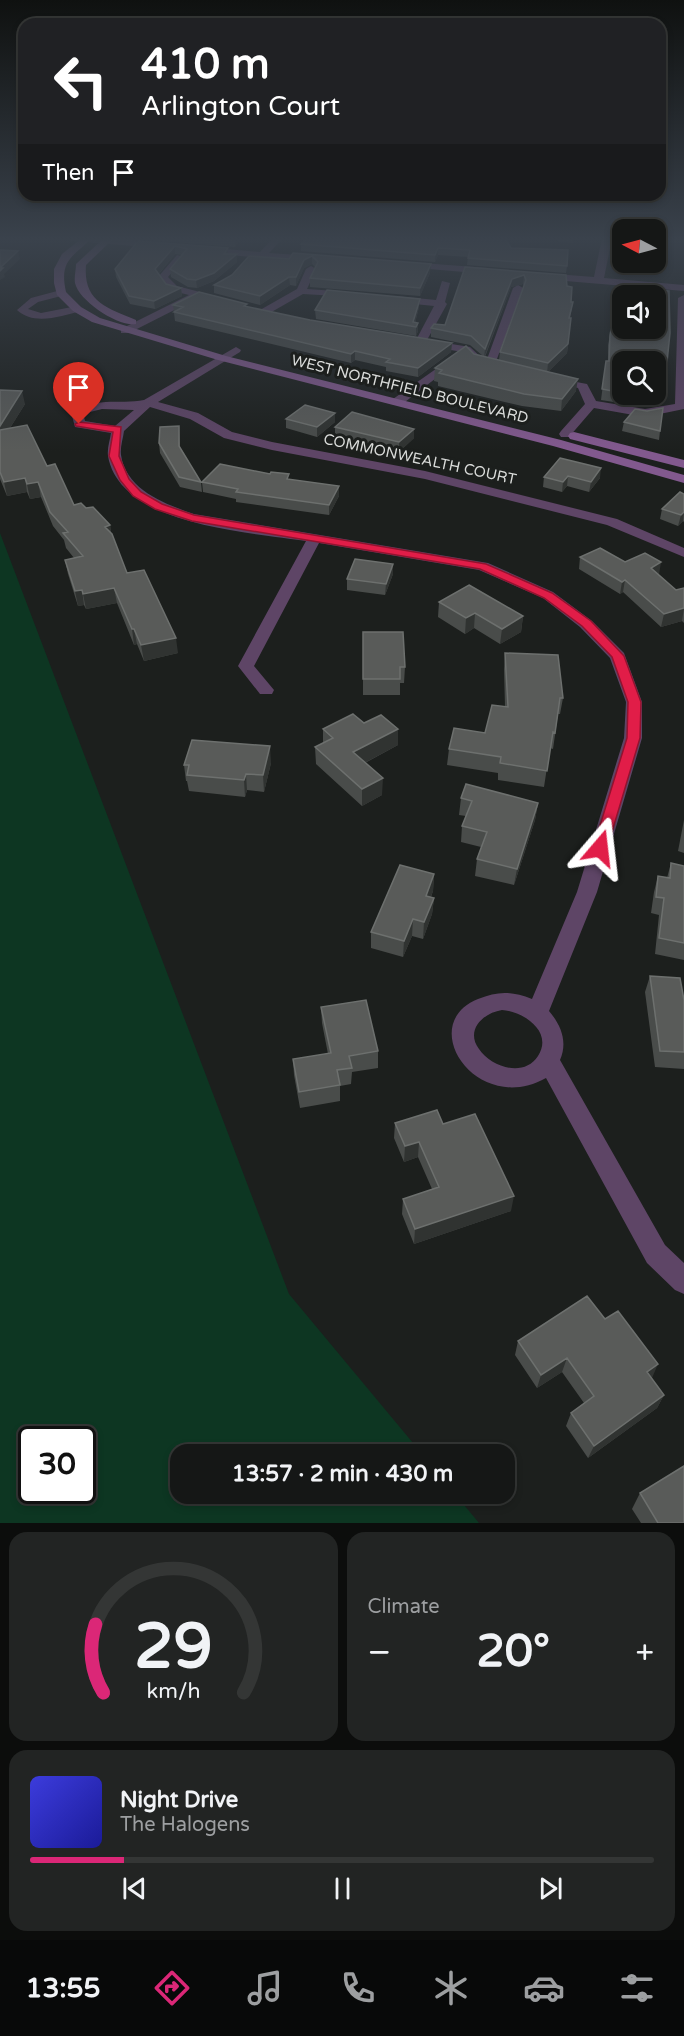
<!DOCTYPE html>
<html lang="en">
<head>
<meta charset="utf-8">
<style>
	body { margin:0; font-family:"Varela Round",sans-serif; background:#222423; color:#f1f3f6; height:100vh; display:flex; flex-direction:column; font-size:22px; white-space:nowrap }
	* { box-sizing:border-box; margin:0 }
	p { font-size:20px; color:#9d9fa1 }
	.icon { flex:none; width:33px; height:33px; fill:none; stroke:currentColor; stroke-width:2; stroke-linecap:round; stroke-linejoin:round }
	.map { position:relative; height:1523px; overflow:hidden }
	.details { display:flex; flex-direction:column; gap:9px; padding:9px; background:#0c0d0c; flex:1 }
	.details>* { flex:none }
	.guide { position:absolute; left:18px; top:18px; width:648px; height:183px; border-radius:18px; box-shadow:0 3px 9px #0003,0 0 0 2px #343635; background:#202124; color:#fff; overflow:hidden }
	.needle { width:39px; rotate:276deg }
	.tools { position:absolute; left:612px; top:219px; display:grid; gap:12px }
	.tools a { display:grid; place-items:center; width:54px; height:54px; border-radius:12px; background:#151716; box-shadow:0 3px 9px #0003,0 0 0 2px #343635; font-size:30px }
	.speed { position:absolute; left:18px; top:1426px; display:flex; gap:12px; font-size:30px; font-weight:700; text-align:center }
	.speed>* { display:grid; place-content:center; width:78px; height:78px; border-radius:50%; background:#151716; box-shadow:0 3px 9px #0003,0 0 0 2px #343635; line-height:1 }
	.speed .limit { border:3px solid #111; border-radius:9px; background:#fff; color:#111 }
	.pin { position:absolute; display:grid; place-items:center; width:51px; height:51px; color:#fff; margin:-62px -26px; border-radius:50% 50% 50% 0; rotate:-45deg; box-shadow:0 0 6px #0007 }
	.pin .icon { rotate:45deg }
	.me { position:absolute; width:66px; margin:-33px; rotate:17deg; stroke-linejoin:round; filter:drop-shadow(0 0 4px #0008) }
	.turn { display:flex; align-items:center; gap:21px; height:126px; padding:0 24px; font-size:27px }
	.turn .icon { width:78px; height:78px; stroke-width:2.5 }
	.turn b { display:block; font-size:42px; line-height:51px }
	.then { display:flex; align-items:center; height:57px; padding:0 24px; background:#0003; gap:12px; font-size:22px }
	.big { font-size:45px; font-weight:700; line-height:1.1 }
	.details .card { flex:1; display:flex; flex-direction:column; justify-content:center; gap:9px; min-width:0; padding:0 21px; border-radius:18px; background:#222423 }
	.details .dial { align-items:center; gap:0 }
	.dial svg { height:156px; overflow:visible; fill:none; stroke:#343635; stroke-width:7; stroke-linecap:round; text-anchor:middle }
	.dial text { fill:#f1f3f6; stroke:none }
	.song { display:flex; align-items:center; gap:18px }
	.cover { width:72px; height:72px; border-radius:9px; background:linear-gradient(135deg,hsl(240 70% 55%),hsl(240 70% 35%)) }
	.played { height:6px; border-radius:3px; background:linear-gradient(90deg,#db2777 15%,#343635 15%) }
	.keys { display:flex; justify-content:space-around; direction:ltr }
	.heat { display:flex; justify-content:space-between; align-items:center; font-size:33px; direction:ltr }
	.details .tiles { flex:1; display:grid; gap:9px; grid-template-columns:1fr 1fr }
	.card:last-child { grid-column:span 2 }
	.trip { position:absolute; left:170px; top:1444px; width:345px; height:60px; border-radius:18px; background:#151716; box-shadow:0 3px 9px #0003,0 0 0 2px #343635; font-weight:700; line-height:60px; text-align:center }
	.dock { display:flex; height:96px; justify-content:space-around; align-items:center; background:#080909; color:#9d9fa1 }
	.dock .icon { width:42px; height:42px }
	.dock .current { color:#db2777 }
	.dock b { font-size:27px; color:#f1f3f6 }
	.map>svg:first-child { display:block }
</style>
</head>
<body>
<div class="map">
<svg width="684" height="1523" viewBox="0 0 684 1523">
	<rect width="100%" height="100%" fill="#1c1f1d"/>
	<path fill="#0d3622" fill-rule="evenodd" d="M0,533L289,1294L423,1455H180V1494H455L479,1523H0ZM32,1440H82V1491H32Z"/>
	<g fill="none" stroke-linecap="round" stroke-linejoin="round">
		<path fill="#5e4566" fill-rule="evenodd" d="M67,238H101L159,242L164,245L159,248L72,241Z
			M273,238H283L269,253L314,256L319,259L314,262L204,253L199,250L204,247L260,252Z
			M602,238H612L604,278L684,285V291L542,279L537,276L542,273L594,277Z
			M177,255L185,257L168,277L177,286L223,298V302L198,298L129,333H121V329L189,295L169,290L158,277Z
			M408,262L488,268L493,271L488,274L405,267V263Z
			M311,266L316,269L307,289L350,292L355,295L354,297L303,294L268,314H260V310L297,289L306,269Z
			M442,281L450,283L445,302L447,304L427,340L470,347L486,362L513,288L518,285L523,288L494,367L477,365L463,352L420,345L415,342L434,306L395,302L390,299L395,296L436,300Z
			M61,290L66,293L65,295L38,302L28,309L41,313L77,306L81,307V311C61,316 34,326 17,310L31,298Z
			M684,295V409L645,417L594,408L569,437H561L559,434L561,431L585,404L578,388L550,381V377L587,384L596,401L645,409L675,404L678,298Z
			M236,347L241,350L240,352L158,402L198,413L232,432L272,442L425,471L617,519L684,548V557L607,525L425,479L272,450L224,438L190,419L150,407L124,431C123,439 120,447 121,455C126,490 165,504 194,514L488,563L553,592L592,621L624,653L642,702V738L597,892L549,1011C561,1025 568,1042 560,1060L665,1245L684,1263V1294L675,1290L647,1263L546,1078C476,1117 415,1024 478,999C498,991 511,991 532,999L577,892L624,738L626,702L610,658L580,627L543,598L479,570L319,543L254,666L274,690L272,694H260L238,666L306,541C250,532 120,526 108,456C107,448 110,440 111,433L75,427L72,416C90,395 120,405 144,400ZM102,409L134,410L115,426L85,421L84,417L90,412ZM502,1010C522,1011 554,1031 538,1056C524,1078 491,1067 479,1049C465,1030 483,1013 502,1010Z
			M453,357L459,360L457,362L401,405H393V399Z"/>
		<path fill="#82598e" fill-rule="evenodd" d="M82,238H92C72,258 59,260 66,292L81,307L100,318L226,356L561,440L684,475V483L553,446L218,360L92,322L73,311L57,295L54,283V269L62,254Z
			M104,238H114L86,265C83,301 106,308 136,320V324C118,327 79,301 75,283C74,277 76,270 76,264Z
			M574,432L684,460V468L570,439L568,436L570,433Z"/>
	</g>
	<path fill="#494c4a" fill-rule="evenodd" d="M147,238H242L235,247L147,240Z
		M558,238H574L573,243L558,242Z
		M656,238L660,262L658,270L639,269L640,262H656Z
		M138,241L228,248V254L237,262L214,281L197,288L188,287L171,277L170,269L182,255L175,254L159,274L166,284L181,288L182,296L155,309L130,304L116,277L115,269Z
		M301,244L511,248L567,266L566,273L467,265L468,257L438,255L435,262L301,251Z
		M293,253L430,273L420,296L310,287V278L315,267L312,264L304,268L296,286L290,285L260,305L214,293V285L289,259Z
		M465,267L566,275L567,286L571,302H573L570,318H571L567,353L548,372L576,391L561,411L522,406L438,386V382L434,381L435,368L474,354L483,356L470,345L431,337V328L445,325ZM523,284L524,286L500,352L499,360L485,357L511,287Z
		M619,288L666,372L664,382H661L663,394L661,404L645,407L601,400L606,361H608V345ZM622,362L656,394H622Z
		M173,305L248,307L310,320L452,343L451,352L418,377L386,371V367L355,360L351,363L175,321Z
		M419,307L415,323L418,331L416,336L316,319L315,310Z
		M0,390L25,404L10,428L47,466L74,505L86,508L110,525L111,533L127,573L178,653L144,661L137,644L134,645L117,603L86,609L84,605L78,606L68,574L65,560L74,558L66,548L64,540L53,526L41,497L30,499L27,492L7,496L0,479Z
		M286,419L335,422L317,437L286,428Z
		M624,422L660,431L659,440L622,431Z
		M179,426L180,447L201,482L202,492L180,487L160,453L159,443Z
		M335,427L414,429V438L399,452L335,437Z
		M560,458L600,478L589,492L567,486L562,492L543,487L544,477Z
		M290,479L339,496L329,515L236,502V499L203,492L202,482Z
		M684,494V522L683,521L678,526L660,519L662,509Z
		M580,557L625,562L659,575L676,590L684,588V623L682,621L661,627L623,592L620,594L579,569Z
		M393,574L385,595L347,590V579Z
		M439,602L523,616L521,632L500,644L474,628L465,634L438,617Z
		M363,632L405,667L404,683H400V695H363Z
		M505,653L563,698L560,714H558L553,749L550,748L544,787L498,780V773L447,765L449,749L485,733L505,707L504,669Z
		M364,723L398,745L365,763L382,795L362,806L316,764L315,747L323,743V729Z
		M271,763L264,792L247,790L245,797L189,791L187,781H186L184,765Z
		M461,798L538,803L535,820L514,885L475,876L477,859L481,847L461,842L462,826L466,816L459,815Z
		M684,820V853L678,851Z
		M671,863L684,866V960L655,954L659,915L651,913L654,892L658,876L667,878Z
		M434,874L433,891L431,897L434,898L432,914L423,939L412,936L403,957L371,948V932Z
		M650,976L684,1000V1069L655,1067L645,992Z
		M321,1007L378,1051V1068L352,1072L351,1084L340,1086V1101L300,1108L294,1075L293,1059L328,1054L322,1023Z
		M395,1123L443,1124L511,1211L414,1244L402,1214L403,1199L432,1189L418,1157L404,1162L394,1138Z
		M605,1319L664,1395L657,1408L588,1458L566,1426L571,1413L584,1403L562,1372L537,1388L515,1355L518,1341Z
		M640,1493L684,1523H641L632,1509Z"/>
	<path fill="#303331" d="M236,238H242L235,247V239Z
		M175,246V254L156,277L155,269Z
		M438,248V255L435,262V255Z
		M18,251L20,259L4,274L5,277L0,280V268Z
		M237,254V262L214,281L197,288L196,280Z
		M312,256V264L304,268L296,286V277L304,260Z
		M431,264L430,273L420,296V288Z
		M524,275L523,284L511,287L484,358L485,349L512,279Z
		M289,277L290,285L260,305V296Z
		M181,288L182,296L155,309L154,301Z
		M420,299L419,307L414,327L413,322Z
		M418,323V331L416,336V327Z
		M452,343L451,352L418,377V368Z
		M568,344L567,353L547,373L548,363Z
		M355,351V360L351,363V354Z
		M578,379L576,391L561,411L562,399Z
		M22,391L25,404L0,444V426Z
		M663,394L661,404L645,407L647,396Z
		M335,413V422L317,437V427Z
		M414,429V438L399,452V442Z
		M601,468L600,478L589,492L591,482Z
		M568,476L567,486L562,492L563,482Z
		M25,478L27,492L7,496L4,482Z
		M38,482L41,497L30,499L27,484Z
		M339,486V496L329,515V505Z
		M684,512L683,521L678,526L681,515Z
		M110,525L112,540L105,527Z
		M661,562L659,575L651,568Z
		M393,564V574L385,595L386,584Z
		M625,580L623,592L620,594L622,582Z
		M114,588L117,603L86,609L83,594Z
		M82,590L84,605L78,606L75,591Z
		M684,608L682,621L661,627L664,614Z
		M475,613L474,628L465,634L466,618Z
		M523,616L521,632L500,644L502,629Z
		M132,629H134L137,644L134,645Z
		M176,638L178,653L144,661L141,645Z
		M398,729V745L353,769V752Z
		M270,746L271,763L264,792L263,775Z
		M246,774L247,790L245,797L244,780Z
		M383,778L382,795L362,806V789Z
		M538,803L535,820L514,885L517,869Z
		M434,874L433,891L425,912L426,896Z
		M434,898L432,914L423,939L424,922Z
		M413,919L412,936L403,957L404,941Z
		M419,1142L418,1157L404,1162L405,1146Z
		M514,1196L511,1211L414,1244L415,1229Z
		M567,1358L562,1372L537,1388L541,1375Z
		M658,1364L652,1378L647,1372Z
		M664,1395L657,1408L588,1458L594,1446Z"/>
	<path fill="#595b59" stroke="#6d706e" stroke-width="1.5" fill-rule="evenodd" d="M306,238H505L511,248L568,250L567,266L468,258L470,250L438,248L435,255L301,244Z
		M656,238H661L660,262H656Z
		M138,241L228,248L224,254H237L214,273L196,280L187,279L170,269L187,249L175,246L155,269L166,284L181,288L154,301L129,296L115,269Z
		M0,250L18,251L0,268H3L0,271Z
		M293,253L431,264L420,288L310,278L318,262L312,256L304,260L296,277H289L260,296L214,285L232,275L249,256L289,259Z
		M465,267L566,275L567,286L572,287L571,302H573L569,318H571L568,344L548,363L500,352L526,280L524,275L512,279L485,349L471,336L431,328L434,324L445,325Z
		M619,288L669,291L670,333L666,372L660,371L663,394L647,396L635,394H656V362H622V393L602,389L606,361H609L610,335ZM622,296H656V328H622Z
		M327,290L420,299L413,322L418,323L416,327L315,310Z
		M199,292L247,304L244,306L310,320L452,343L418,368L386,362L390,359L355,351L351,354L174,312L183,307L173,305Z
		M466,346L474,354L578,379L562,399L524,394L439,373L442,370L435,368Z
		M0,390L22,391L0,426Z
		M305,405L335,413L317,427L286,419Z
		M663,408L660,431L624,422L635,409L647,411Z
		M352,412L414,429L399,442L335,427Z
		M27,425L47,466L55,464L74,505L81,503L86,508L93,507L110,525L105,527L112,534L127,573L144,570L176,638L141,645L134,629H132L114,588L83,594L82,590L75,591L65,560L83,556L63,533L68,532L50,512L38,482L27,484L25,478L4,482L0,472V430Z
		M179,426V446L201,482L179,477L159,443L160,427Z
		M560,458L601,468L591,482L568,476L563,482L544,477Z
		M220,464L270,474L271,472L289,474L287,479L339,486L329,505L236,492L238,489L202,482Z
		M680,492L684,494V512L681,515L662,509Z
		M600,548L625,562L645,553L661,562L651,568L676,590L684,588V608L664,614L625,580L622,582L580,557Z
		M355,559L393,564L386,584L347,579Z
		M469,585L523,616L502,629L475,613L466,618L439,602Z
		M363,632H403L405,667H400V679H363Z
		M505,653L558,655L563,698H560L555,733L553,732L547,771L500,763L501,757L449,749L454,728L485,733L492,705L508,707Z
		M353,714L364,723L381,715L398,729L353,752L383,778L362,789L315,747L333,738L323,729Z
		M192,740L270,746L263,775L246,774L244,780L187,775L189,765H184Z
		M466,784L538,803L517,869L477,859L487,832L462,826L472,801L461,798Z
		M671,863L684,866V943L659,938L664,898L656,897L658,876L670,878Z
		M400,865L434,874L426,896L434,898L424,922L413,919L404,941L371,932Z
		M650,976L680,978L684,1000V1052L660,1051Z
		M366,1000L378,1051L349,1056L352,1068L337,1070L340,1085L299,1092L293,1059L331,1053L321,1007Z
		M437,1110L443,1124L475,1114L514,1196L415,1229L403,1199L439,1187L419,1142L405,1146L395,1123Z
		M587,1296L605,1319L618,1311L658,1364L647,1372L664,1395L594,1446L571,1413L594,1396L567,1358L541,1375L518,1341Z
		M684,1466V1523H658L640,1493Z"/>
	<linearGradient id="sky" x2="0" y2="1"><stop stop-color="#0f1110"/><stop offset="0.53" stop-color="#3a424c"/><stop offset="1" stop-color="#3a424c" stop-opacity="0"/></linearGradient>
	<rect width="684" height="451" fill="url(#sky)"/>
	<path fill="#e11d48" stroke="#92132f" stroke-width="1.5" d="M79,422L121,427L119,456L129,479L141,492L162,504L194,515L486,564L552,593L591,621L624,656L641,702L640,738L606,852H595L593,848L627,738L628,702L612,657L582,626L544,598L480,569L192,521L155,509L133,496L120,480L109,456L113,432L76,426L75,424Z"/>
	<g text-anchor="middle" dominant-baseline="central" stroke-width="6" stroke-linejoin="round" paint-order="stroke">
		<g font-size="15" fill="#dadcda" stroke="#1c1f1d">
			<text transform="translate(410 389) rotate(14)">WEST NORTHFIELD BOULEVARD</text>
			<text transform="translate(420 459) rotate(12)">COMMONWEALTH COURT</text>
		</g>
	</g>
</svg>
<div class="tools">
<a><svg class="needle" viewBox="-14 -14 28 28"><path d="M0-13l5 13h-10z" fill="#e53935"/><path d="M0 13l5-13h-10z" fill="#9d9fa1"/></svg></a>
<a><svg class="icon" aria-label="sound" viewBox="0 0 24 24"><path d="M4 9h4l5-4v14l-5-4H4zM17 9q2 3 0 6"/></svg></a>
<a><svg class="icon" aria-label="search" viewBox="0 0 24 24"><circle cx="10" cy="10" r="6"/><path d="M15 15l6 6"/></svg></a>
</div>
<div class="speed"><div class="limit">30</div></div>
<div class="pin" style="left:79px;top:424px;background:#d93025"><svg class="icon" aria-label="arrive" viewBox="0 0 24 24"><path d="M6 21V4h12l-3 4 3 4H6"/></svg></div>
<svg class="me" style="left:600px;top:848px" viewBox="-20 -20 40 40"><path d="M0-17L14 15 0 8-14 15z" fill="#e11d48" stroke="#fff" stroke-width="4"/></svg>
<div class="trip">13:57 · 2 min · 430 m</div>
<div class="guide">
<div class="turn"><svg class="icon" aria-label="left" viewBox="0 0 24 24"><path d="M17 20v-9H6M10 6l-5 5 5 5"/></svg><div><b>410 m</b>Arlington Court</div></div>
<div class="then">Then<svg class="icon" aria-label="arrive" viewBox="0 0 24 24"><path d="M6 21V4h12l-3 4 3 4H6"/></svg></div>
</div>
</div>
<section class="details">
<div class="tiles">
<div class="card dial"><svg viewBox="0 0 100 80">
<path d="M14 69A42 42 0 1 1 86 69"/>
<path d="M14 69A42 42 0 0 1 10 34" stroke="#db2777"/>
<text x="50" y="56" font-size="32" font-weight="700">29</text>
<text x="50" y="72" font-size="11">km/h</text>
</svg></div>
<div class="card"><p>Climate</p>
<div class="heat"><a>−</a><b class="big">20°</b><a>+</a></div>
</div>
<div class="card">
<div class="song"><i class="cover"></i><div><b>Night Drive</b><p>The Halogens</p></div></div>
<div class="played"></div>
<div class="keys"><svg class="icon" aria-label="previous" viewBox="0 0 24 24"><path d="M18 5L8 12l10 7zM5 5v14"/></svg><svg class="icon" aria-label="pause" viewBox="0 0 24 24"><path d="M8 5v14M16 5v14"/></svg><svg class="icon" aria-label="next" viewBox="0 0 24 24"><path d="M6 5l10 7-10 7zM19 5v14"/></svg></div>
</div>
</div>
</section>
<nav class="dock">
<b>13:55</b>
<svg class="icon current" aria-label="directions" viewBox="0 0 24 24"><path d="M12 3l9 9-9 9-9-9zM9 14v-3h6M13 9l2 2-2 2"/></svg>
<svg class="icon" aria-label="music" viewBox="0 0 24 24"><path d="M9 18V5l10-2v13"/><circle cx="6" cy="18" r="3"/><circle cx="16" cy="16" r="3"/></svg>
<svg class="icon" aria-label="phone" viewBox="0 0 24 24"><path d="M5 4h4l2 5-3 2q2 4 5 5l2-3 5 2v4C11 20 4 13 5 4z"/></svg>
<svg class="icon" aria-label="climate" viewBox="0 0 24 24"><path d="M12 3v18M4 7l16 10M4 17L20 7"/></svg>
<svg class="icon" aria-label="car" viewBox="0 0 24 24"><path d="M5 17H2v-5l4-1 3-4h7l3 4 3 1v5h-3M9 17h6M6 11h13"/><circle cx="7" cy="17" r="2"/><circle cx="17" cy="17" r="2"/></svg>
<svg class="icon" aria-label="filters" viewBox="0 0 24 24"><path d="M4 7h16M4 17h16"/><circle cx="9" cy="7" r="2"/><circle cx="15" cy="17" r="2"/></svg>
</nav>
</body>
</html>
